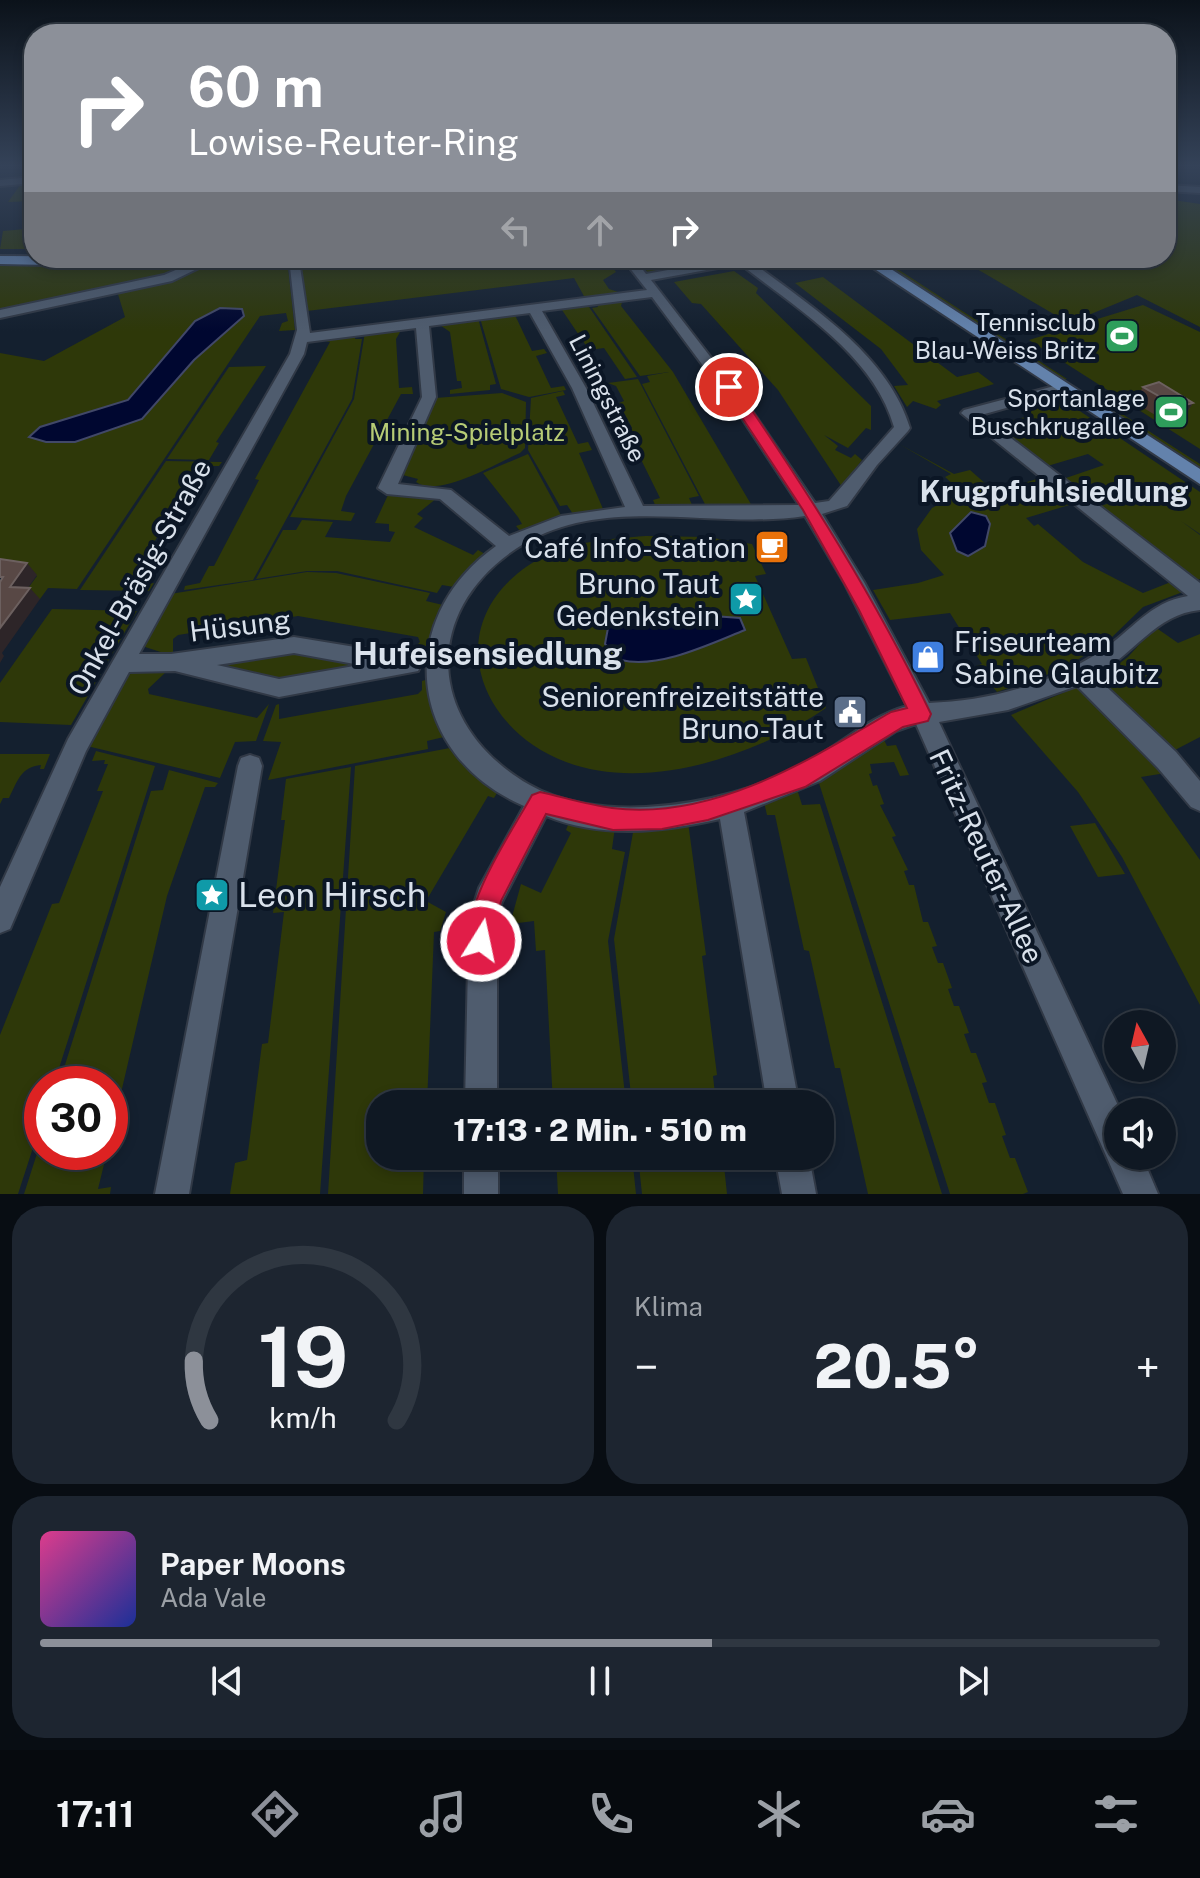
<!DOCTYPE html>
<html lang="de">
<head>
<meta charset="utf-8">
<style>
	body { margin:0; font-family:"Public Sans",sans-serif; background:#1d2530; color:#f1f3f6; height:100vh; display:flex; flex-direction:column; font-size:30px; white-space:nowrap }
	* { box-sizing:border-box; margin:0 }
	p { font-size:26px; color:#9ba0a6 }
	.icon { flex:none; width:44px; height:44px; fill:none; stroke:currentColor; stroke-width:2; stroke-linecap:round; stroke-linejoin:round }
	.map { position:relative; height:1194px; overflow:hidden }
	.drawer { display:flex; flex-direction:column; gap:12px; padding:12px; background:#080d13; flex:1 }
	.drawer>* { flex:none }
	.guide { position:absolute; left:24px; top:24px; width:1152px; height:244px; border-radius:32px; box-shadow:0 4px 12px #0003,0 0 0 2px #2f3741; background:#8c9099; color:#fff; overflow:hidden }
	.needle { width:52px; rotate:352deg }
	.tools { position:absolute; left:1104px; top:1010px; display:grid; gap:16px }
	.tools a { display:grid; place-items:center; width:72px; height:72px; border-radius:50%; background:#0f1823; box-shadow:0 4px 12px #0003,0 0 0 2px #2f3741; font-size:40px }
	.speed { position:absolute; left:24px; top:1066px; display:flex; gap:16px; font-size:40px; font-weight:700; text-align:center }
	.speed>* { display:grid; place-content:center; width:104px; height:104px; border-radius:50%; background:#0f1823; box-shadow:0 4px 12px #0003,0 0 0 2px #2f3741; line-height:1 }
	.speed .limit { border:12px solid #d22; background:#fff; color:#111 }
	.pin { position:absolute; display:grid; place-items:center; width:68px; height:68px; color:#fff; margin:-34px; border:4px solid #fff; border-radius:50%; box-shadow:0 2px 8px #0007 }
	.me { position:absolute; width:88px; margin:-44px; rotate:10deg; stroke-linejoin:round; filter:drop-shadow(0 0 6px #0008) }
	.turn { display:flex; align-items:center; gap:28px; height:168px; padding:0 32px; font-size:36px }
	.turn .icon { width:104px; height:104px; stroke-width:2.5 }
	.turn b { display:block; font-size:56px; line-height:68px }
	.lanes { display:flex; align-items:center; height:76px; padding:0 32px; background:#0003; justify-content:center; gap:40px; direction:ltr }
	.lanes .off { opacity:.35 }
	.big { font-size:60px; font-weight:800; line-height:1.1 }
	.drawer .card { flex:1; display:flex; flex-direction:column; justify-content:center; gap:12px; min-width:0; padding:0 28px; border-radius:32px; background:#1d2530 }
	.drawer .dial { align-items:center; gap:0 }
	.dial svg { height:208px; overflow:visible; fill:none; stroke:#2f3741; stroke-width:7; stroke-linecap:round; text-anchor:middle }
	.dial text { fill:#f1f3f6; stroke:none }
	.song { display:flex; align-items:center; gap:24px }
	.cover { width:96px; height:96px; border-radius:12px; background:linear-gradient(135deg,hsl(330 70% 55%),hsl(230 70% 35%)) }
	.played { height:8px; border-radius:4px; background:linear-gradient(90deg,#8c9099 60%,#2f3741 60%) }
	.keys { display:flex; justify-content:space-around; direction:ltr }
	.heat { display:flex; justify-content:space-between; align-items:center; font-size:44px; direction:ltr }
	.drawer .tiles { flex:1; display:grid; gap:12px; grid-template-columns:1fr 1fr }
	.card:last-child { grid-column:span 2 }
	.trip { position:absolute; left:366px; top:1090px; width:468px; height:80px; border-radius:32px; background:#0f1823; box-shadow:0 4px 12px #0003,0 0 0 2px #2f3741; font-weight:800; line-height:80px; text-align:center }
	.menu { display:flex; height:128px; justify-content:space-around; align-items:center; background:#060a0e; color:#9ba0a6 }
	.menu .icon { width:56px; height:56px }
	.menu .selected { color:#8c9099 }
	.menu b { font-size:36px; color:#f1f3f6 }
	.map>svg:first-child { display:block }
</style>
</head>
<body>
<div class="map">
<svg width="1200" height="1194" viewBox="0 0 1200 1194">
	<rect width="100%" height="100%" fill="#14202f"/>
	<path fill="#2e3809" d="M34,183V249H0L3,231L26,229L34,201L8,202L21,184Z
		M1166,199L1200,204V327L1137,295L1069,323L977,269L988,267L974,258H1166Z
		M377,258H606L616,272L603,280L609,289L621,293L585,298L574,278L307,311L300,264Z
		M636,258H737L649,274Z
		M0,264L180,268L170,274L0,310Z
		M284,265L288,267L295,330L279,331L282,323L288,321L286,313L260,316L77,589L48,588L40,599H20L37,576L0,571V353L44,361L125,317L117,291L173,279L202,267Z
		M893,266L1067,379L1058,381L885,267Z
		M734,271L758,288L756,293L871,406V430L866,428L848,448L824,435L838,446L835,450L851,458L855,454L862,460L842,487L778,390L701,304L692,303L674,282Z
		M823,277L957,377L978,372L994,384L937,401L941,405L936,409L913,401L907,407L894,386L908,385L881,349L795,283Z
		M632,298L634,300L622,302L621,306L673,372L755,511L707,508L642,384L650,382L647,376L669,372L640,376L592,308L598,307L596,303Z
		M587,304L637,377L625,379L604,348L589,350L560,307Z
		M1143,305L1200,332V449L1029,340Z
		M514,313L532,351L544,349L547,353L536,356L551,388L564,386L566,390L529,397L501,389L480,318Z
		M478,318L496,384L490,385V390L450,394V390L462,388L461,381H457L450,332L437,323Z
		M403,327L396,339L399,388L412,387L413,394H401L346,496L341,511L355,513L351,521L290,517L354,399L365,332Z
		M356,334L355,339H362L352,399L253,580L184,590L185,586L200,583L209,566H214L259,480L255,479L330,342L321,340Z
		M266,366L216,442L219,443L209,460L167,459L229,367Z
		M638,379L699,496L689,498L693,507H656L653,500L660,498L626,429L632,428L619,403L624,401L616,386L608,383Z
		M1085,390L1200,464V474L1077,392Z
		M563,391L565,395L556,397L578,444L588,442L592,450L579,453L603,509L573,514L567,505L560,506L528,450L531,398Z
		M502,393L526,402L525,448L520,453C495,464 439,498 416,482L418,479L399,474L435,398Z
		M1056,395L1200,492V534L1181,521L1200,535V579L1195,581L1098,507L1142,492L1125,480L1082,494L1063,479L1104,465L1088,454L1044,467L1025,453L1029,451L992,426L1032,415L1019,404Z
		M899,444L954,474L970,470L995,492L1043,477L1076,503L1026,518L1034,526L1038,524L1083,562L1143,593L1176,580L1188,590L1143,607L1109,640L1063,669L997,692L976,666L982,664L950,613L890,620L873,590L918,583L944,575L921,550L917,529L932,508L962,492L945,477L951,474Z
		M528,454L562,517L521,532L516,526L522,524L518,517L483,473Z
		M166,461L222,462L219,466H205L197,479H193L140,565L144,566L135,582L137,585L154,583L149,591L80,590Z
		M388,495L437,498L417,514L423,518L414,527L473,555L478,550L485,554L454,587L442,585L437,593L337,571H307L256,579L283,530H296L302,520L333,522L325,537L390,542L395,532L389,531V524L375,523Z
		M646,536L706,537L752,544L766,574L755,576L792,659L806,658L826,708C757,755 648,793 566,762C476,728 441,624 529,565C563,542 606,539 646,536Z
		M307,572L336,573L430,593L426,601L443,605L429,650L411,651L420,642L418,637L298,616L178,635L173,639V656L142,646L170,594Z
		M52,609L137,611L71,725L0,722V683Z
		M1155,627L1178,643L1200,634V737L1175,750L1097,680L1128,657Z
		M287,650L367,663L366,667L275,680L210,666Z
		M137,670L166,672L148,689L149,694L257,718L269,704L256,741L235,742L220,778L87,746L124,678Z
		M429,679L448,736L427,741L428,749L268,780L281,742L263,741L276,705L279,704V719L418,694L422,690V681Z
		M1079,686L1166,773L1141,777L1200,860V1005L1122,857L1078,792L1011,715Z
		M883,738L887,746L896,745L909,775L900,776L894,762L870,764L872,773L869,774L873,786L877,785L884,804L880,805L896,836L892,837L908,870L904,871L909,885H914L923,922H928L937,946L932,947L938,963H943L952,988L948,989L954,1006H959L969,1033L964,1034L971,1053H976L987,1082L982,1083L989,1103H995L1006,1135L1002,1136L1010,1158H1015L1028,1192L1023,1194H950L818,780Z
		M455,747L500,788L494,798L488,796L426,901L446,912L440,931L434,932L427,1104H380V1156H424L423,1194H328L355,766Z
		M96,751L155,766L54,1084H42V1120L18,1194H0V1035L52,904L59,903L103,791H97L108,764H104L105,760L92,761Z
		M0,754H50L44,769H40L41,765C21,767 18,780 9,798H3L0,804Z
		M351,767L320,1194H230L235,1163L247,1160L262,1044L268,1043L284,912L273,913L285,820H281L286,779Z
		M169,770L218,783L215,787H205L167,896L110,1140V1084H59L151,791L163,790Z
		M797,789L802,805L820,804L942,1194H868L840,1068H835L809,951L804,950L775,815H767L764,802Z
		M570,820L615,827L612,849L625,852L608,941L626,1104H553L545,950L536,951L534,921L510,924L521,884L541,893L571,833L566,830Z
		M688,822L706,955L702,956L717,1075L713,1076L716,1104H632L614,939L634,827Z
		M1095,823L1125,874L1098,877L1070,826Z
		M42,1138V1152H107L98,1189L111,1187L110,1194H24Z
		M556,1156H632L636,1194H558Z
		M638,1156H723L727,1194H642Z"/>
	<path fill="#000730" stroke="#414868" stroke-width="2" d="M220,308L242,309L244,316L194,360L142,419L75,442H46L29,437L40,427L128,400L195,321Z
		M971,512L986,516L990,524L985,546L968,556L957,551L950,533Z
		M686,614L740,618L745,630C710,644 659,669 621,660L605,644L608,628L627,618Z"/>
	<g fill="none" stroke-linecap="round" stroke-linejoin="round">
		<g stroke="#313946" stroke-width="4">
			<path id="minor" d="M34,177V183L0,186V180Z
				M1166,185L1200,187V193L1166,191Z
				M289,258L299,260L310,333L647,290L622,258H634L646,274L734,258H759L752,262C810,306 888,354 910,428L908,431L877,465L847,506L822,514L864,582L929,703C989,701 1051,684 1101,651C1132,631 1149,602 1188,596L961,413L964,410L1058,385H1068V391L981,415L1200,583V610C1156,614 1133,655 1095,676L1176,752L1200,781V811L1191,807L1158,768L1077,686L1008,710L939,722L1121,1112H1118V1156H1142L1158,1194H1123L916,724L896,731L820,781L744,812L799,1104H767L720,819C663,832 601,839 546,816L502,902L497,919V1104H465L469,919L479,888L524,806C408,756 392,620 496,546L440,499L387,494L378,488L422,397L416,328L307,342L304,354L139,654H171L294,637L410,656L418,659L421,665L418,671L279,697L175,671L129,672L86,751L10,929L0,933V887L68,739L290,354L297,330ZM740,264C796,308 874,355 894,427L829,501L815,503L750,408L651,280ZM652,297L739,414L799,505L643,506L586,388L542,311ZM530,313L572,388L625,507L561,516L509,536L451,490L398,484L436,397L429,326ZM805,516L845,584L907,706C871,716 845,741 813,759C764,788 703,804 646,807C607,809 562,804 528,784C424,723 420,606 525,543C608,494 715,530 805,516ZM294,653L360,665L279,679L217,665Z
				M199,260L205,264L203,266L172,281L0,318V310L164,275Z
				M250,755L259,758L262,766L189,1194H155L238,766L241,758Z
				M464,1156H498V1194H464Z
				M775,1156H809L816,1194H782Z"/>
		</g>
		<g stroke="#313946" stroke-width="4">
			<path id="major" d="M0,256L335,258L328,262L199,268L0,264Z
				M858,258H874L1200,469V484Z"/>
		</g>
		<use href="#minor" fill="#4f5c6e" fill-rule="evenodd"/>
		<use href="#major" fill="#6382ac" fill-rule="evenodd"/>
	</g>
	<path fill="#493631" d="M1143,387L1193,403L1183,418L1168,423L1134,402Z"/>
	<path fill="#2d2528" d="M1193,403L1183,418L1168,423L1178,407Z
		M27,563L37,575L20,599L10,587Z
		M30,588L40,599L2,653L4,656L0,663V628Z"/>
	<path fill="#584845" stroke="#6c605f" stroke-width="2" d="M1159,382L1193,403L1178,407L1143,387Z
		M0,559L27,563L10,587L30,588L0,628V582L3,577H0Z"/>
	<linearGradient id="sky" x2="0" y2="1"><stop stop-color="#0b121a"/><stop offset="0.5" stop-color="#344258"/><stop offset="1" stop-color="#344258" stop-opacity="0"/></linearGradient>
	<rect width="1200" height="331" fill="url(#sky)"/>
	<path fill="#e11d48" stroke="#92132f" stroke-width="2" d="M729,383L734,384C807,490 875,598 931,714L928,721L903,727L805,787L708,820L662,829L613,830L546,814L501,901L490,950L481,954L472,950C456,912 513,830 532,795L540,792C563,797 588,805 612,808C712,821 808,761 891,712L907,708L859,610L803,510L722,387Z"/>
	<defs>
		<g id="stadium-square" transform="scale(1.8)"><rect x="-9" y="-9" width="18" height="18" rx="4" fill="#2e9e5b" stroke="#0b1625"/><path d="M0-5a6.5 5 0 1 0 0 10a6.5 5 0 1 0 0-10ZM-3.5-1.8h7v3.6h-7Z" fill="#fff"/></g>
		<g id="cafe-square" transform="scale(1.8)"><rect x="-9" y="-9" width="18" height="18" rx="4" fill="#e8710a" stroke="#0b1625"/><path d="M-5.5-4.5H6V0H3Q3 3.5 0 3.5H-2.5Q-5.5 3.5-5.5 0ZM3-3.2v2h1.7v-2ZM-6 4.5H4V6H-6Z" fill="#fff"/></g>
		<g id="sight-square" transform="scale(1.8)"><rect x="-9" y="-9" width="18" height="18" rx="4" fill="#0f9aa8" stroke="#0b1625"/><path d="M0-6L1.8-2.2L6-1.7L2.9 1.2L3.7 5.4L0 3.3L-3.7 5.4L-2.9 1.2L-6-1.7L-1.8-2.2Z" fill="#fff"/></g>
		<g id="shop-square" transform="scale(1.8)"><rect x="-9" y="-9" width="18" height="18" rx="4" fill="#3f7fe0" stroke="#0b1625"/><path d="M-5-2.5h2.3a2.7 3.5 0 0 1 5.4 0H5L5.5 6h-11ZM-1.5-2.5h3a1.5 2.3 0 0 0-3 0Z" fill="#fff"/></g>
		<g id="civic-square" transform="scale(1.8)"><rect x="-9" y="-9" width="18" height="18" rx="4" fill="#5c6f8a" stroke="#0b1625"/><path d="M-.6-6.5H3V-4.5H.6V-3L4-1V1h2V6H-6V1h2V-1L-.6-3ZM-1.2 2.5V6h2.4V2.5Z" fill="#fff"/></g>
	</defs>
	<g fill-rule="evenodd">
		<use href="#stadium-square" x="1122" y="336"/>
		<use href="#stadium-square" x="1171" y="412"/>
		<use href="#cafe-square" x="772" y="547"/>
		<use href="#sight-square" x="746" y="599"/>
		<use href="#shop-square" x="928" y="657"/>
		<use href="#civic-square" x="850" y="712"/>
		<use href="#sight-square" x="212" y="895"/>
	</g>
	<g text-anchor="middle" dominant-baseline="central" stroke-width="8" stroke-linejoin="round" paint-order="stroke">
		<g font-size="24" fill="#d9e1eb" stroke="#0b1625" text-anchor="end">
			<text x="1096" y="322">Tennisclub<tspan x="1096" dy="28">Blau-Weiss Britz</tspan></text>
			<text x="1145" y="398">Sportanlage<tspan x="1145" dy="28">Buschkrugallee</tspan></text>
		</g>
		<g font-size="24" fill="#d9e1eb" stroke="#0b1625">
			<text transform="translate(608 398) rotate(63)">Liningstraße</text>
		</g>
		<g font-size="24" fill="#b7cc75" stroke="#0b1625">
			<text x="467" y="432">Mining-Spielplatz</text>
		</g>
		<g font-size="28" fill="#d9e1eb" stroke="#0b1625" text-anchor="end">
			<text x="746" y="547">Café Info-Station</text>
			<text x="720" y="583">Bruno Taut<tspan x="720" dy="32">Gedenkstein</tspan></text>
			<text x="954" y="641" text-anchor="start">Friseurteam<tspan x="954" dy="32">Sabine Glaubitz</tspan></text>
			<text x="824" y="696">Seniorenfreizeitstätte<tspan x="824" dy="32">Bruno-Taut</tspan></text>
		</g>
		<g font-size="28" fill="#d9e1eb" stroke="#0b1625">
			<text transform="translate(139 577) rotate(-61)">Onkel-Bräsig-Straße</text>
			<text transform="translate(240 625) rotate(-7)">Hüsung</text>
			<text transform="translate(987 856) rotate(65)">Fritz-Reuter-Allee</text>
		</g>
		<g font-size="30" font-weight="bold" fill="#d9e1eb" stroke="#0b1625">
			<text x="1054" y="491">Krugpfuhlsiedlung</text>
		</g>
		<g font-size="32" font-weight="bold" fill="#d9e1eb" stroke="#0b1625">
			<text x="488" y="653">Hufeisensiedlung</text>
		</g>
		<g font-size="34" fill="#d9e1eb" stroke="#0b1625" text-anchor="start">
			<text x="238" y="895">Leon Hirsch</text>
		</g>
	</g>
</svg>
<div class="tools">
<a><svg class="needle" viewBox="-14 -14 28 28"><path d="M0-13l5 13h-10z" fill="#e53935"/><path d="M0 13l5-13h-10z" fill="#9ba0a6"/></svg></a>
<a><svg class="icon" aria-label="sound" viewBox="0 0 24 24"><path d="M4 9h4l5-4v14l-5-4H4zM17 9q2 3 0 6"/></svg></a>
</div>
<div class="speed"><div class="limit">30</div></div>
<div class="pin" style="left:729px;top:387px;background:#d93025"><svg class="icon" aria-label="arrive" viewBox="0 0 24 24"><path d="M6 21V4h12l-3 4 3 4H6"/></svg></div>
<svg class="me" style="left:481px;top:941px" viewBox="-20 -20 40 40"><circle r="17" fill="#e11d48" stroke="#fff" stroke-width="3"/><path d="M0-11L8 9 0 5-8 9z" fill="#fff"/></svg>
<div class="trip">17:13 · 2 Min. · 510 m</div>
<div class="guide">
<div class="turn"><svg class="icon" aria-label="right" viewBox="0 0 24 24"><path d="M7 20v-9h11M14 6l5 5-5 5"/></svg><div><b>60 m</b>Lowise-Reuter-Ring</div></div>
<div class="lanes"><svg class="icon off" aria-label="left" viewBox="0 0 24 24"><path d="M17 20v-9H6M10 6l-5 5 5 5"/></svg><svg class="icon off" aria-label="ahead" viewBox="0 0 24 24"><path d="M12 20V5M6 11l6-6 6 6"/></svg><svg class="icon" aria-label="right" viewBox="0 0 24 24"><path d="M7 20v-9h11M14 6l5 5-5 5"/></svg></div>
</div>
</div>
<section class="drawer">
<div class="tiles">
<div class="card dial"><svg viewBox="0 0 100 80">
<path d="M14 69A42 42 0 1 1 86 69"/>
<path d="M14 69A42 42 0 0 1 8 46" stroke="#8c9099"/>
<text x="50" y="56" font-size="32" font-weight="700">19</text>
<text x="50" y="72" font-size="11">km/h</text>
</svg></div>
<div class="card"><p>Klima</p>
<div class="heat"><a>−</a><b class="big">20.5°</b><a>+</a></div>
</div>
<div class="card">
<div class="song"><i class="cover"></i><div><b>Paper Moons</b><p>Ada Vale</p></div></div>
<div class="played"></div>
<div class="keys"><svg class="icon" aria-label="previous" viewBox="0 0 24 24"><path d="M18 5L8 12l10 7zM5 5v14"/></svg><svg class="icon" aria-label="pause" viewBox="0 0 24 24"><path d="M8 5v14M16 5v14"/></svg><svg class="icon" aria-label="next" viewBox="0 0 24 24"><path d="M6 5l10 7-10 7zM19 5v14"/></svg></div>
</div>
</div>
</section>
<nav class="menu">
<b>17:11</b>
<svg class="icon selected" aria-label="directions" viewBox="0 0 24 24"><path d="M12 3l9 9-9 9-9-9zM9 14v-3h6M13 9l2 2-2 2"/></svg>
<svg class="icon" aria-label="music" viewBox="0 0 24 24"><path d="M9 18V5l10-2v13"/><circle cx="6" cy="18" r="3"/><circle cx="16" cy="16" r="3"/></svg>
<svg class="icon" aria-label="phone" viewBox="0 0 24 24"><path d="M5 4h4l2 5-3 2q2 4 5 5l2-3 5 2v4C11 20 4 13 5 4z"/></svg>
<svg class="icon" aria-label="climate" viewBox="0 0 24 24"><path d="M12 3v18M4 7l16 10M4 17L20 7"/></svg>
<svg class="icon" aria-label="car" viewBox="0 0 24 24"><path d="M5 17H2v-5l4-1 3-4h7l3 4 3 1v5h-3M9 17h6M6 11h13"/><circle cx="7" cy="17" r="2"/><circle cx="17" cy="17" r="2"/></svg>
<svg class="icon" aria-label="filters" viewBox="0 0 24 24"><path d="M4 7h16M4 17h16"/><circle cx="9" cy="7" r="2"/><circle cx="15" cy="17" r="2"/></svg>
</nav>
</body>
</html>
